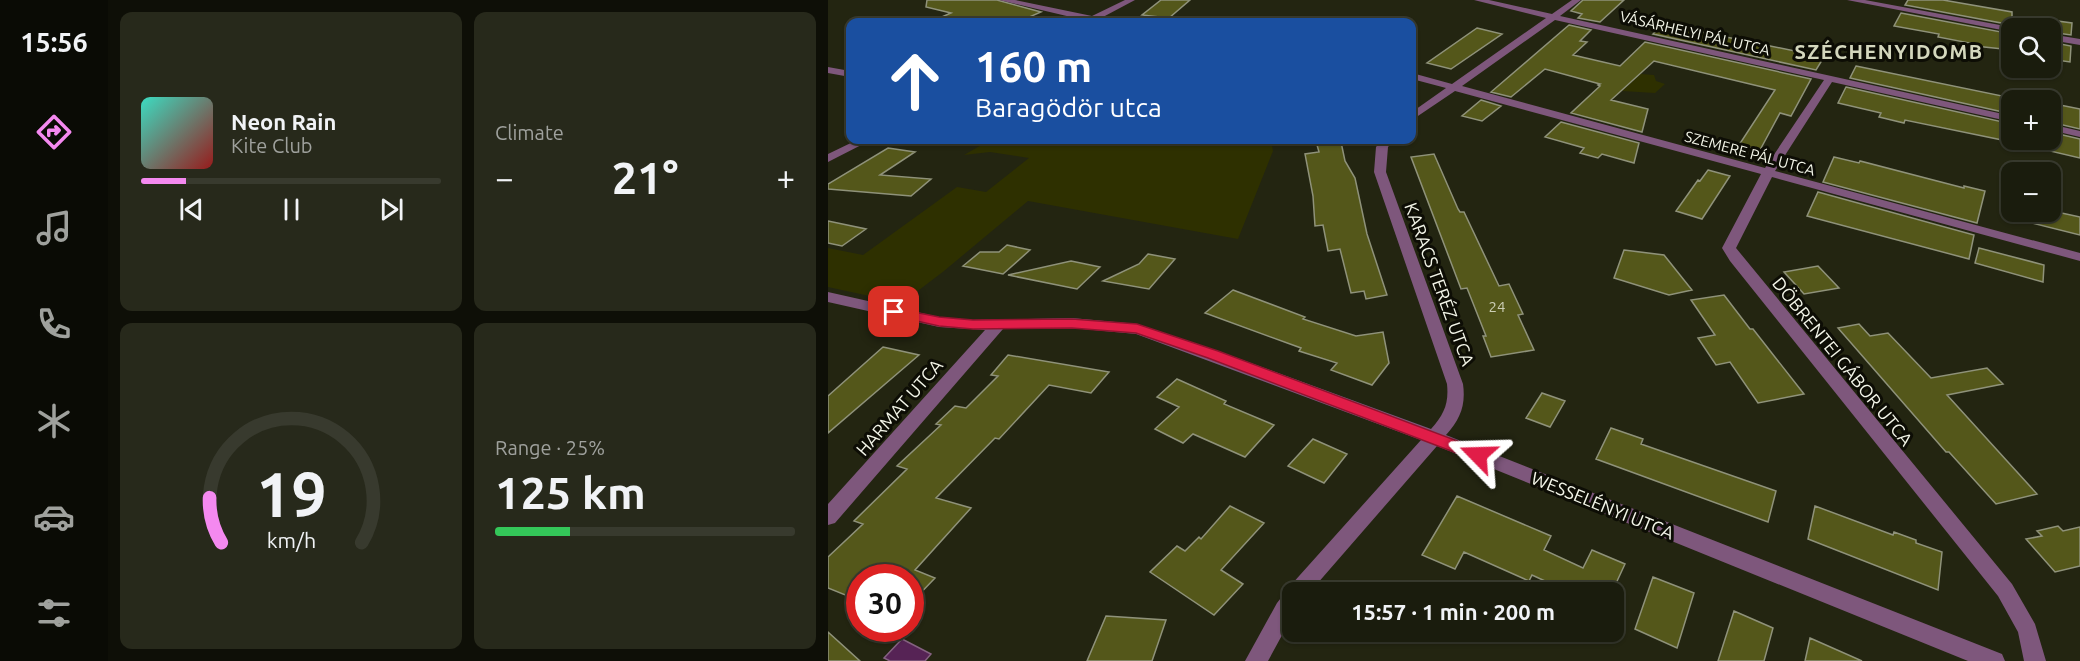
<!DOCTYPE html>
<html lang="en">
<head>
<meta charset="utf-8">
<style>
	body { margin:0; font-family:Ubuntu,sans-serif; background:#27291b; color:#f1f3f6; height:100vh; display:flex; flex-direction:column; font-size:22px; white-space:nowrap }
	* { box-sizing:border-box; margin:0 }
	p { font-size:20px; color:#9fa19d }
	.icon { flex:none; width:33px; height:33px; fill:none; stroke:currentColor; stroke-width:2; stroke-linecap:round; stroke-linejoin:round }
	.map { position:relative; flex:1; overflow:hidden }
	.sheet { display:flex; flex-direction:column; gap:12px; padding:12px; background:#0e0f07; width:720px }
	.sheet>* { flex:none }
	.banner { position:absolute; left:18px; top:18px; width:570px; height:126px; border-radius:12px; box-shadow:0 2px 4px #0004,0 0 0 2px #383a2e; background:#1a4fa0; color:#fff; overflow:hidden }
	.buttons { position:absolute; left:1173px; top:18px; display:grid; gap:12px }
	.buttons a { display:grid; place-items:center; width:60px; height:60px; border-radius:12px; background:#1a1c0d; box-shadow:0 2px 4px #0004,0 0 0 2px #383a2e; font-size:30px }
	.speed { position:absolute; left:18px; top:564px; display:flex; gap:12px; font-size:30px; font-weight:700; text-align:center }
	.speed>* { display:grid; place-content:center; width:78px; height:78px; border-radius:50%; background:#1a1c0d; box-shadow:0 2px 4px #0004,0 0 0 2px #383a2e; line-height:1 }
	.speed .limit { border:9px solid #d22; background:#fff; color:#111 }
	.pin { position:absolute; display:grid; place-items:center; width:51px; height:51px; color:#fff; margin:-26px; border-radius:12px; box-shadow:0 3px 9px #0006 }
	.me { position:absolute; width:66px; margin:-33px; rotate:292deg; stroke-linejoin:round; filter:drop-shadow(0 0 4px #0008) }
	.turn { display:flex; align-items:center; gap:21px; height:126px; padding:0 30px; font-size:27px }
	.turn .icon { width:78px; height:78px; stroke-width:2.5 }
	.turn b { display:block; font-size:42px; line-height:51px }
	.big { font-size:45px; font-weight:600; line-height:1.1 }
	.sheet .card { flex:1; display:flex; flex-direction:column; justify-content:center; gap:9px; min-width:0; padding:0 21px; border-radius:12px; background:#27291b }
	.sheet .dial { align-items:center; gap:0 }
	.dial svg { height:156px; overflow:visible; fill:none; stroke:#383a2e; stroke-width:7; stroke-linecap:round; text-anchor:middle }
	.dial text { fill:#f1f3f6; stroke:none }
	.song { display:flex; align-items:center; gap:18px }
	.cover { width:72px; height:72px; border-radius:9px; background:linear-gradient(135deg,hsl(170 70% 55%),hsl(0 70% 35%)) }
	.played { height:6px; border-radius:3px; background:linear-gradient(90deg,#f489f0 15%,#383a2e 15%) }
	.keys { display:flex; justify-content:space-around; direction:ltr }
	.heat { display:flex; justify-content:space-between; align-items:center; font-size:33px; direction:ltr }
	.charge { height:9px; border-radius:4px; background:linear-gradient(90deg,#34c759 25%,#383a2e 0) }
	.sheet .tiles { flex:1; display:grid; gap:12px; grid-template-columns:repeat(2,1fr) }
	.trip { position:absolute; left:454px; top:582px; width:342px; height:60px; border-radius:12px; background:#1a1c0d; box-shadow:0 2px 4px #0004,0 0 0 2px #383a2e; font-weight:600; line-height:60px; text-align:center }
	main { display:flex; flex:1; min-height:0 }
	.tabs { display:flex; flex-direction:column; width:108px; justify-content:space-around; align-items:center; background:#0a0b05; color:#9fa19d }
	.tabs .icon { width:42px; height:42px }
	.tabs .on { color:#f489f0 }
	.tabs b { font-size:27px; color:#f1f3f6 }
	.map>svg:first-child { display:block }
</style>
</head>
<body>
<main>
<nav class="tabs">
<b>15:56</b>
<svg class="icon on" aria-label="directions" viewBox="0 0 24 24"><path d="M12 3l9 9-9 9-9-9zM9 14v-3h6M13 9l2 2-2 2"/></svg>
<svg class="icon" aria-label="music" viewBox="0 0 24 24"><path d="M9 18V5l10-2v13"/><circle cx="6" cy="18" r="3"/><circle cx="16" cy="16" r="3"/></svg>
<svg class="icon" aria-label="phone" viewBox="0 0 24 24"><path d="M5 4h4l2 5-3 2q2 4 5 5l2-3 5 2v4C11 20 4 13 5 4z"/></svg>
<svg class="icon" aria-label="climate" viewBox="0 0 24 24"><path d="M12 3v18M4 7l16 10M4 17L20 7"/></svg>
<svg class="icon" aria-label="car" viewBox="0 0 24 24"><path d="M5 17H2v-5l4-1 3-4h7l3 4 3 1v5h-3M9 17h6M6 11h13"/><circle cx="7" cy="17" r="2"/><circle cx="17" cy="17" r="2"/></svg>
<svg class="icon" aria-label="filters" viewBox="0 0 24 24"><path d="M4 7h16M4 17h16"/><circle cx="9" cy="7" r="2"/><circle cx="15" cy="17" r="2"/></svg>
</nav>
<section class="sheet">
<div class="tiles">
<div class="card">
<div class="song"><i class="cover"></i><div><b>Neon Rain</b><p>Kite Club</p></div></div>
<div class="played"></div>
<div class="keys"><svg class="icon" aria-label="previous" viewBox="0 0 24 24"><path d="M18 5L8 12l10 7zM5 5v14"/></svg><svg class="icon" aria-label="pause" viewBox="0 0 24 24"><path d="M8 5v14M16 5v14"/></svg><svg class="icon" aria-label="next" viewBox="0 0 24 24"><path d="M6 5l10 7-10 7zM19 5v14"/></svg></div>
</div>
<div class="card"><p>Climate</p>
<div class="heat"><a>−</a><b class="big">21°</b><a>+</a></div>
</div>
<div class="card dial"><svg viewBox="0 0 100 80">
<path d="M14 69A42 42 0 1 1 86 69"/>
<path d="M14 69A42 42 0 0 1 8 46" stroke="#f489f0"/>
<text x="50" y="56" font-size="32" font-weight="700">19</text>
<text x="50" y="72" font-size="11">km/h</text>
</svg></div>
<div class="card"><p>Range · 25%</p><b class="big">125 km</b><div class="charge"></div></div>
</div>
</section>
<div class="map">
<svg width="1252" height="661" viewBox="0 0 1252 661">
	<rect width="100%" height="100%" fill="#232511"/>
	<path fill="#2e3000" d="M813,74L826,75L828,81L837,84L827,93L794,91Z
		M162,140H443L445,151L410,239L200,201L116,271L74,303L0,287V248L35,255L129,187L158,192L201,158L162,152L136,155Z"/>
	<path fill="#562355" stroke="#856281" stroke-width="1.5" d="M74,639L103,654L97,661H62L56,658Z"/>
	<path fill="#54571a" stroke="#8f927a" stroke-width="1.5" d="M99,0H169L213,12L190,22H146L116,16L123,13L98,7Z
		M333,0H362L341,18L314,15Z
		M755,0H796L772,22L750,18L754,14L743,11Z
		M1080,0H1115L1184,12V25L1077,5Z
		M1073,13L1184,34V50L1147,46V44L1110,37L1111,34L1066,26Z
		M1222,20L1244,23L1243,35L1222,32Z
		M838,22L861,27L859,29L996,57L988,70L825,34Z
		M741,25L763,30L752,41L759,42L745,55L792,66L817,42L983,79L963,116L952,113L932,150L911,145L947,90L826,61L783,100L820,109L814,132L743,113L772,86L770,85L772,84L717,69L683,97L663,92Z
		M649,28L674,34L623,69L599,63Z
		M1222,42L1243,46L1242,62L1222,59Z
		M1028,66L1184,98V114L1022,78Z
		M1018,87L1184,124V142L1077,120L1076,123L1051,117L1053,113L1010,103Z
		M653,100L673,106L654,121L634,116Z
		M1222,103L1252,109V129L1222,122Z
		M733,122L811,143L806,163L774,154L770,158L752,153L756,148L717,137Z
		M1222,132L1252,139V158L1222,151Z
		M513,142L517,161L527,178L539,234L559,295L538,299L536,291L523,293L512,249L500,251L495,225L487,226L485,196L477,154L491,152L489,145Z
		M60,148L87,152L52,175L103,179L83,196L0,189V184Z
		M606,154L630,209L632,212H636L671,286L681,284L695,314L690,315L706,350L663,357L655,336H658L639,288L633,289L583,157Z
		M1006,157L1031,163L1032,161L1136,188V186L1157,191L1149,223L995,182Z
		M880,170L902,176L874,219L848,211L870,180L872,181Z
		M990,192L1146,235L1141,259L979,216Z
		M1184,212H1229L1252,217V235L1184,218Z
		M0,221L38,229L14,246L0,243Z
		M179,245L202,250L175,274L135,266L152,252H171Z
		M1151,248L1216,265L1215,282L1147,263Z
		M796,250L836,255L864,290L841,295L786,278Z
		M320,254L347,259L321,289L275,281L311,264Z
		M243,261L272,267L249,289L180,275Z
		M990,266L1011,288L976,294L956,272Z
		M405,290L477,317L475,319L528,336L555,332L561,363L544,385L503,370L509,363L471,351L473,348L377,313Z
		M896,295L922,329H925L976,394L930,403L902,362L888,365L870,338L887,335L863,300Z
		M1031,324L1042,336L1060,333L1103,378L1159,368L1175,384L1119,395L1209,494L1168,504L1121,452H1118L1010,328Z
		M55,347L91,355L0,433V396Z
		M180,355L281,372L263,393L221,385L171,439L167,438L108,498L143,508L87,570L107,578L82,604V575L80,578H32V601L0,588V557L35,524L26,521L79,469L69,466L113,425L108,424L127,406L138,408L170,376L163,375Z
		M349,379L398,401L396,404L446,425L417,457L365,434L355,443L327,429L351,407L329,397Z
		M714,393L737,401L722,427L698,418Z
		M783,428L815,439L813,444L948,491L940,522L768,459Z
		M485,439L519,454L496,483L460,466Z
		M629,496L723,536L716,550L755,568L764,550L797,564L784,592H741L704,575L701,581L636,552L627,569L594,555Z
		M402,506L436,523L393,570L415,584L386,615L322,572L349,546L357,551L371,537L373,539Z
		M987,506L1065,535L1066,532L1088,540V543L1114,552L1110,590L980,539Z
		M1230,526L1235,531L1252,527V566L1227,572L1198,539L1214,536L1209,531Z
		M825,577L866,593L849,648L807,629Z
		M906,611L945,628L936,661H890Z
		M278,616L338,620L324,661H259Z
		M0,632L32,661H0Z
		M982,638L1034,661H977Z"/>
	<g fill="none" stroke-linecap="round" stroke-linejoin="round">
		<path fill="#7e577c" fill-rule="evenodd" d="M171,0H187L264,16L297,0H307L275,17L308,19L312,22H264Z
			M646,0H661L724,14L744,0H753L732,16L1184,116V122L1004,82L947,171L1252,253V261L944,177L908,248L1184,584L1207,624L1218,661H1196L1190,632L1170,596L902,261L894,248L933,174L627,91L584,120V112L618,88L584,79V73L624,84L718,18ZM727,20L996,80L937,168L634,86Z
			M1019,0H1037L1188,28H1184V32Z
			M1222,34L1252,39V45L1222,40Z
			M0,67L22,71V77L0,73Z
			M1222,124L1252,131V137L1222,130Z
			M29,140H43L0,162V154Z
			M554,140H566L560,147L558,172L635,384C638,406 632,419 618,435L1174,654L1177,661H1140L609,446L482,592H465V615L440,661H417L449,603L463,585L593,440L308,334L244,328L175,329L7,523L0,525V504L157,330L111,327L0,302V292L111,317L145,320L244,318L309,324L390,351L603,429C616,414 621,404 619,384L546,172L548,147Z"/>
	</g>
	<path fill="#e11d48" stroke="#92132f" stroke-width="1.5" d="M66,308L111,317L145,320L244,319L309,324L390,351L656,451L658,455L656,459L650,461L644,459L380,358L308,333L244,328L145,329L111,326L62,315L60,312Z"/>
	<g text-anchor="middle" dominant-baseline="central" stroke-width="6" stroke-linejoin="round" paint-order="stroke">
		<g font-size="15" fill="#f4f6e9" stroke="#0d0d05">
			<text transform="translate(867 33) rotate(13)">VÁSÁRHELYI PÁL UTCA</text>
			<text transform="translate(922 153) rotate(15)">SZEMERE PÁL UTCA</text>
		</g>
		<g font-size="15" fill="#ccceb5">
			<text x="669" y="306">24</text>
		</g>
		<g font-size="18" fill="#f4f6e9" stroke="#0d0d05">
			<text transform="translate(612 284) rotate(70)">KARACS TERÉZ UTCA</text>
			<text transform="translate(1015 361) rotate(51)">DÖBRENTEI GÁBOR UTCA</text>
			<text transform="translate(71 407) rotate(-49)">HARMAT UTCA</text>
			<text transform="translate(775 505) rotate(22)">WESSELÉNYI UTCA</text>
		</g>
		<g font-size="20" font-weight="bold" letter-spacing="1.5" fill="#d4d7bd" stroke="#0d0d05">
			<text x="1061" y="51">SZÉCHENYIDOMB</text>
		</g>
	</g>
</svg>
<div class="buttons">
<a><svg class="icon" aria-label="search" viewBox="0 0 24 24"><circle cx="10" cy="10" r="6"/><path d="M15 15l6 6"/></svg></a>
<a>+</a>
<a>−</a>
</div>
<div class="speed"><div class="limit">30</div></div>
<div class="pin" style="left:66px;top:312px;background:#d93025"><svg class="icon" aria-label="arrive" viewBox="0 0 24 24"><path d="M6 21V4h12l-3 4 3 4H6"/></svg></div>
<svg class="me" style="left:650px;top:455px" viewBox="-20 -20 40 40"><path d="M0-17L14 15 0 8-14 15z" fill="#e11d48" stroke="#fff" stroke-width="4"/></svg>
<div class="trip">15:57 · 1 min · 200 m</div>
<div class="banner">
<div class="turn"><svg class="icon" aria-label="ahead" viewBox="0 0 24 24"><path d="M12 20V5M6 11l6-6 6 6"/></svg><div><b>160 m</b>Baragödör utca</div></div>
</div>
</div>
</main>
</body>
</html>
